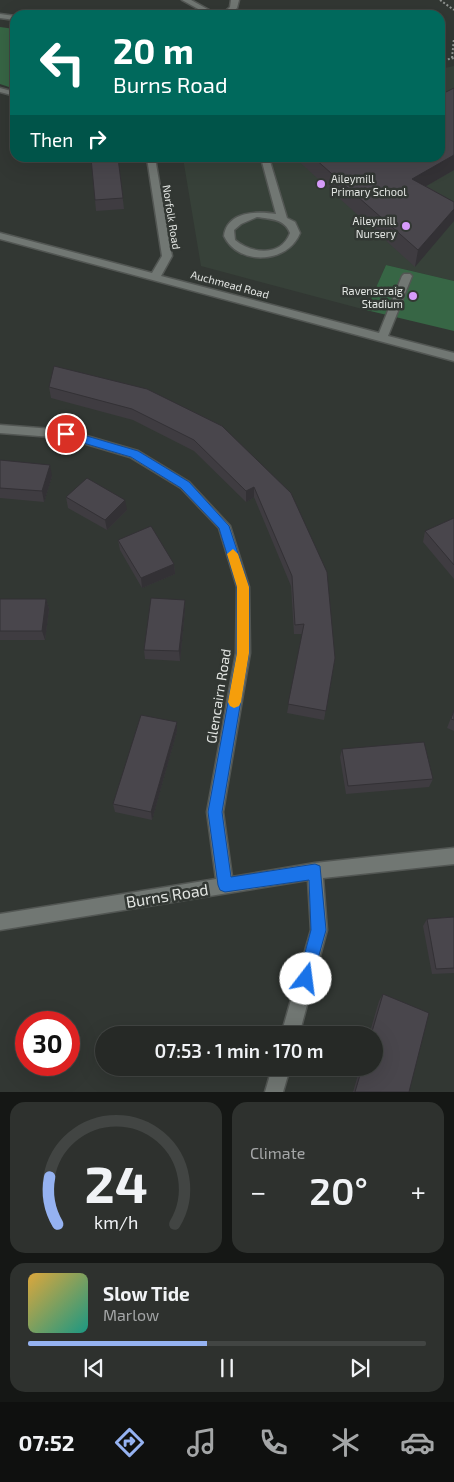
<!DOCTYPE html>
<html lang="en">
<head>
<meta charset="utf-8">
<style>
	body { margin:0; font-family:"Exo 2",sans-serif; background:#2e312e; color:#f1f3f6; height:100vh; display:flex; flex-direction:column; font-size:19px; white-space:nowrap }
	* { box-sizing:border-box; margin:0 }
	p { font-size:16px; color:#a4a6a7 }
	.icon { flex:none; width:28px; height:28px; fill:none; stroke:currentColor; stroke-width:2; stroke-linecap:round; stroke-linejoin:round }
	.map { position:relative; height:1092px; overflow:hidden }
	.details { display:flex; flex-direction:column; gap:10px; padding:10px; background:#151715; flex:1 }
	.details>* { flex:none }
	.top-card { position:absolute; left:10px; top:10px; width:435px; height:152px; border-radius:15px; box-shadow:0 5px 20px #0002,0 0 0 1px #424543; background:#00695c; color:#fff; overflow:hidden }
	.speed { position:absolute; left:15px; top:1011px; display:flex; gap:10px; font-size:25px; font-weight:700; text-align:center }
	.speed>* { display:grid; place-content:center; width:65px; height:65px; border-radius:50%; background:#262926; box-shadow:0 5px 20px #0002,0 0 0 1px #424543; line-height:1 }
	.speed .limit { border:8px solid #d22; background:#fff; color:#111 }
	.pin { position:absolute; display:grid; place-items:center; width:42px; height:42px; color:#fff; margin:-21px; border:2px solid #fff; border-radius:50%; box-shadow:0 1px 5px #0007 }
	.me { position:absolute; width:55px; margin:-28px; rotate:15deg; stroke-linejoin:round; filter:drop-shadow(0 0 4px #0008) }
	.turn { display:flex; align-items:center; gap:18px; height:105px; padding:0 20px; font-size:22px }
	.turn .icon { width:65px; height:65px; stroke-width:2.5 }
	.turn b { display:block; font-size:35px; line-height:42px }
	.then { display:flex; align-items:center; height:48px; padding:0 20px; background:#0003; gap:10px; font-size:19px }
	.big { font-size:38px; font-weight:600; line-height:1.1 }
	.details .widget { flex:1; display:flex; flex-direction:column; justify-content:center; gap:8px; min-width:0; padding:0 18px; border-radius:15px; background:#2e312e }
	.details .dial { align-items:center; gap:0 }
	.dial svg { height:130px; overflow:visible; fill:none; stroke:#424543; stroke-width:7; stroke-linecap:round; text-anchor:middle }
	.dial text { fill:#f1f3f6; stroke:none }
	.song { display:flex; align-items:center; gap:15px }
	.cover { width:60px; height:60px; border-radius:8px; background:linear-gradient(135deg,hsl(40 70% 55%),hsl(170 70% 35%)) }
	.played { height:5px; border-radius:2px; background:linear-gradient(90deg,#95b2f1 45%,#424543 45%) }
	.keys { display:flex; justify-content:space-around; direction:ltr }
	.heat { display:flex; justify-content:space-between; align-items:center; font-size:28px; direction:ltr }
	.details .tiles { flex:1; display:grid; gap:10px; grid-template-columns:1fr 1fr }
	.widget:last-child { grid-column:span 2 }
	.trip { position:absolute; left:95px; top:1026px; width:288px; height:50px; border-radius:25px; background:#262926; box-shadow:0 5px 20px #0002,0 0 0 1px #424543; font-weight:600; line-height:50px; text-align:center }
	.tab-bar { display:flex; height:80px; justify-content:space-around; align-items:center; background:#0f100f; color:#a4a6a7 }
	.tab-bar .icon { width:35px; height:35px }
	.tab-bar .active { color:#95b2f1 }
	.tab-bar b { font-size:22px; color:#f1f3f6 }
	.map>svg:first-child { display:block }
</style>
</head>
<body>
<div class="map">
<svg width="454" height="1092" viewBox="0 0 454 1092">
	<rect width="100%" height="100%" fill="#323733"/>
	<path fill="#374139" d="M454,66V281L386,265L366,310L201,266L183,158H440V69Z"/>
	<path fill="#376645" d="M0,27L15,29V89L0,84Z
		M386,265L454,281V331L366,310Z"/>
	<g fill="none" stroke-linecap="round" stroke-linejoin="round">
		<g stroke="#525653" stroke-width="3">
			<path id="minor" d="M182,0H191L218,15H209Z
				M231,0H239L237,8L229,15H221L230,7Z
				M0,14L15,16V20L0,18Z
				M0,88L15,92V96L0,92Z
				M147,158H155L172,256L161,276L379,333L402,276L404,274H410L412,276L388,336L454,353V361L0,239V233L152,273L162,256Z
				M261,158H269L287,218L295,222L300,233C288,264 238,266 224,236C227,211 258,211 276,214ZM257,217C271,219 285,219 290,233C281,257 252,254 235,240L234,230L241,224Z
				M0,425L66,430L138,451L189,482L230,526L249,587L250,653L223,812L232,877L315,863L454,848V864L323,878L327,930L299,1035H281L311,930L308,880L0,930V914L216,879L207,812L236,653L237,587L219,528L181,488L130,457L66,438L0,433Z
				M272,1068H290L283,1092H265Z"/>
		</g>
		<path stroke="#8f9390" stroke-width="2" stroke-dasharray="2 2" stroke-linecap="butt" d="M440,0L454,10
			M452,58L454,38
			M440,61L454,58"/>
		<use href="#minor" fill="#717773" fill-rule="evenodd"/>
	</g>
	<path fill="#3f3c41" d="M118,158L124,209L96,211L95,200Z
		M295,158H440L454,170L426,186L454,202L415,267Z
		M49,387L147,389L291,493L335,658L324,720L287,713L302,634H294L291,586L254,497L246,502L194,451L133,420L51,398Z
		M0,460L52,476L44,502L0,498Z
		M66,497L127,510L107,530L68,508Z
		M454,518V579L423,542L425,531Z
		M118,540L174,564L175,574L142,588L120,550Z
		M0,599H46L49,609L45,640H0Z
		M185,600V610L180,661L145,659L144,650Z
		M454,710V731L447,728Z
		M177,722V731L152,820L115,812L113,804Z
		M342,749L433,779L429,787L346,794L340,757Z
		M454,917V973L432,974L423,926L427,919Z
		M383,994L409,1092H353L360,1068H374V1035H369L379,1001Z"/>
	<path fill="#333135" d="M454,155V170L409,196L412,179Z
		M454,209V221L415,267L418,250Z
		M50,465L52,476L44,502L42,491Z
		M254,487V497L246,502V491Z
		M125,500L127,510L107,530L105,520Z
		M174,564L175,574L142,588L141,578Z
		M46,599L49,609L45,640L42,631Z
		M185,600V610L180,661L179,651Z
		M177,722V731L152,820L151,812Z"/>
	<path fill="#49464c" stroke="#333135" d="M454,88V155L412,179L454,202V209L418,250L314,158H440V95Z
		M91,158H118L123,198L95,200Z
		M54,366L147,389L222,426L291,493L327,572L335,658L326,711L288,704L304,624L295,625L292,576L254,487L246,491L194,440L132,409L49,387Z
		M0,460L50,465L42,491L0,488Z
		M87,478L125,500L105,520L66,497Z
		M454,518V565L425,531Z
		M151,526L174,564L141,578L118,540Z
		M151,598L185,600L179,651L144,650Z
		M0,599H46L42,631H0Z
		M454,710V720L451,719Z
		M141,715L177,722L151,812L113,804Z
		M424,742L433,779L348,786L342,749Z
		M454,917V968L436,969L427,919Z
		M383,994L429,1013L409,1092H355L362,1068H374V1035H371Z"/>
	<path fill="#1a73e8" stroke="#114b97" d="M66,430L138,451L189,482L229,526L249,587V653L222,812L231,877L315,864L320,866L326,930L311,984L306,987L300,984L298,979L311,930L309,880L225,892L220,890L218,885L208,812L237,653V587L219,528L181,488L131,457L63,437V432Z"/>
	<path fill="#f59e0b" d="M233,549L238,554L249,587V653L241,702L239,706L234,708L230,706L228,702L237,653V587L227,554Z"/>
	<g fill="#d69bfa" stroke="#323733" stroke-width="2">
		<circle cx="321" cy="184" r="5"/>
		<circle cx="406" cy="226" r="5"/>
		<circle cx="413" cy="296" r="5"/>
	</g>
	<g text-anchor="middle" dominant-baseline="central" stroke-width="5" stroke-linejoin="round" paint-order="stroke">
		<g font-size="11" fill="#e2e5e2" stroke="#323733" text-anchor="end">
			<text x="331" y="178" text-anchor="start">Aileymill<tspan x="331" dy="13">Primary School</tspan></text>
			<text x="396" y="220">Aileymill<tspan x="396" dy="13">Nursery</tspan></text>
			<text x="403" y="290">Ravenscraig<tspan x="403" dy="13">Stadium</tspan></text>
		</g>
		<g font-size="11" fill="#e2e5e2" stroke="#323733">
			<text transform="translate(172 217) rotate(81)">Norfolk Road</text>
			<text transform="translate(230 284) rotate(15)">Auchmead Road</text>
		</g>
		<g font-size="14" fill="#e2e5e2" stroke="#323733">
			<text transform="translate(218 696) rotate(-81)">Glencairn Road</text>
		</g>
		<g font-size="16" fill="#e2e5e2" stroke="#323733">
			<text transform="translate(167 895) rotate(-9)">Burns Road</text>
		</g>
	</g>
</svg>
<div class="speed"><div class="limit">30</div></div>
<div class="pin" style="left:66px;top:434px;background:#d93025"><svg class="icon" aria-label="arrive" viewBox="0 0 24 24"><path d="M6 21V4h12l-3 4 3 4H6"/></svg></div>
<svg class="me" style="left:306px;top:979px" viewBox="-20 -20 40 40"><circle r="19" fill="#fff"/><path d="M0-13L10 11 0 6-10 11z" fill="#1a73e8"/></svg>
<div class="trip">07:53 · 1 min · 170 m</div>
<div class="top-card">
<div class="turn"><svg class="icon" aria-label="left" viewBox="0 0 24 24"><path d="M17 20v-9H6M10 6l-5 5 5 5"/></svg><div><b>20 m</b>Burns Road</div></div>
<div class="then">Then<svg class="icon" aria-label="right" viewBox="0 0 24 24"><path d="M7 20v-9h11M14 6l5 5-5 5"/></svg></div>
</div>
</div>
<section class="details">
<div class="tiles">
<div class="widget dial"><svg viewBox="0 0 100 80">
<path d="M14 69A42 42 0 1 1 86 69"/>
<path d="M14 69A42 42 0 0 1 9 40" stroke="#95b2f1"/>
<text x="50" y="56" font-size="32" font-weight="700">24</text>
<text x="50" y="72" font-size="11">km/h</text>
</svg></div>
<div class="widget"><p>Climate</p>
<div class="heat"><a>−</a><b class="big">20°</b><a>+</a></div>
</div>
<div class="widget">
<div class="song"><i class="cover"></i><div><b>Slow Tide</b><p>Marlow</p></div></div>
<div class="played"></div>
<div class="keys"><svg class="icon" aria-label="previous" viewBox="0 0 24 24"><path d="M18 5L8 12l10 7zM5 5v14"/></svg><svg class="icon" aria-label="pause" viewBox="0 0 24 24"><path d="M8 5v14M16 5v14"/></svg><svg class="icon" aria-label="next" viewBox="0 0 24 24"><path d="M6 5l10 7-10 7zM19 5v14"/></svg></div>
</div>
</div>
</section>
<nav class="tab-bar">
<b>07:52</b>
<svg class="icon active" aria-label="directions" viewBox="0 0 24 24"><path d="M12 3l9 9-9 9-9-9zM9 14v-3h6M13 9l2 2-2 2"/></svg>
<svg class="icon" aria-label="music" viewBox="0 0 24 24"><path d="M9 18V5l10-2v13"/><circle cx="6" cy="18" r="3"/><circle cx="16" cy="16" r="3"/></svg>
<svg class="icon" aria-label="phone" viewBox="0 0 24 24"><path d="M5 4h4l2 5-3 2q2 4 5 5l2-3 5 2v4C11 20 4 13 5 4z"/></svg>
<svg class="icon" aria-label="climate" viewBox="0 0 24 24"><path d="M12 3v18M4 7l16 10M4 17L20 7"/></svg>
<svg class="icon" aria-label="car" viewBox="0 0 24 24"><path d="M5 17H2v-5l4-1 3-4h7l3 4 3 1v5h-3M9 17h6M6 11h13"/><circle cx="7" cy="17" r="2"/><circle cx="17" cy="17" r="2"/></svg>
</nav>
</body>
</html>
